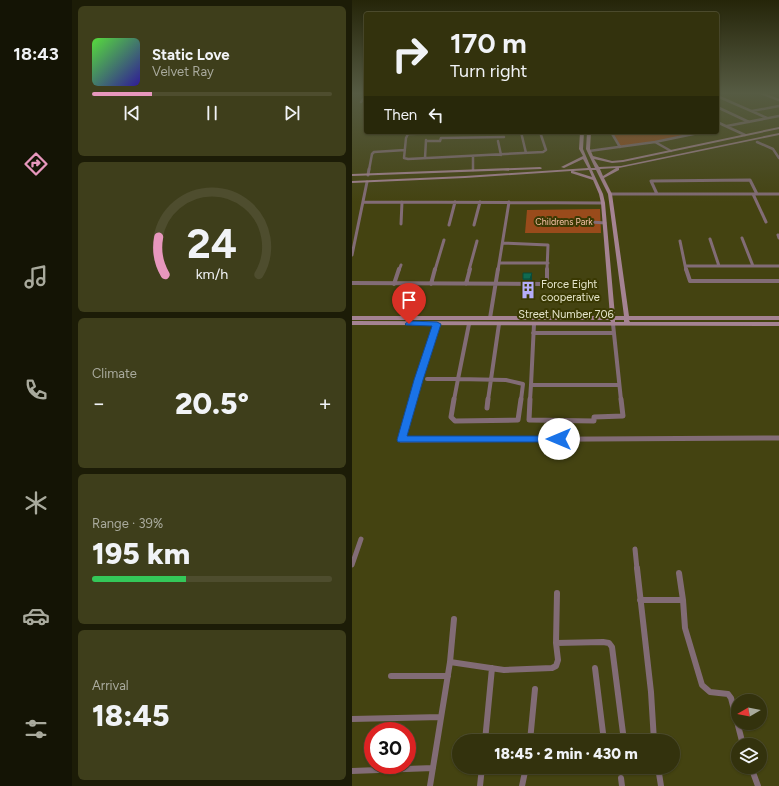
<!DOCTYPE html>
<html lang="en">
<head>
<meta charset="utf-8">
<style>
	body { margin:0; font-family:Figtree,sans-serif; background:#3e3e1b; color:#f1f3f6; height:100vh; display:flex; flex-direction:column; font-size:15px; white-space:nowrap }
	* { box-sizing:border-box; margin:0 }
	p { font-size:13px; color:#a9aa9d }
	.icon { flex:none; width:22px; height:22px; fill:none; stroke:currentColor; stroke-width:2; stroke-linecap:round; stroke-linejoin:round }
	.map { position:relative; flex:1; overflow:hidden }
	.panel { display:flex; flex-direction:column; gap:6px; padding:6px; background:#1c1c07; width:280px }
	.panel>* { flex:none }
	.guide { position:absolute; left:12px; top:12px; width:355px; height:122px; border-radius:4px; box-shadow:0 1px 3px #0004,0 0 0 1px #4e4d2e; background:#33320d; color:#f1f3f6; overflow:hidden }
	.needle { width:26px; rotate:260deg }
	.tools { position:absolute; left:379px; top:694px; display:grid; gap:8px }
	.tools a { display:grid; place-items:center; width:36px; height:36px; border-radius:50%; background:#33320d; box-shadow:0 1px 3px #0004,0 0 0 1px #4e4d2e; font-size:20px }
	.speed { position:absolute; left:12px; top:722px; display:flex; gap:8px; font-size:20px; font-weight:700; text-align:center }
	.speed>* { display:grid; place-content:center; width:52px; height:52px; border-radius:50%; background:#33320d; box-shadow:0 1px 3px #0004,0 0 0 1px #4e4d2e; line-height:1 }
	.speed .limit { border:6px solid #d22; background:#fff; color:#111 }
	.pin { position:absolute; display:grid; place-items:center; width:34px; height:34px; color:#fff; margin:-41px -17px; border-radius:50% 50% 50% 0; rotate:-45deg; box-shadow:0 0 4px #0007 }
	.pin .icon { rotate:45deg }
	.me { position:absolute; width:44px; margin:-22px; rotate:270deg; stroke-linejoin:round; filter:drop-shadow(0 0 3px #0008) }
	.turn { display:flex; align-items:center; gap:14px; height:84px; padding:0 20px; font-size:18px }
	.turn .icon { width:52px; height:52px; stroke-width:2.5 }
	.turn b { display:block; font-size:28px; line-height:34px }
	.then { display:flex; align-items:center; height:38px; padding:0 20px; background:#0003; gap:8px; font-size:15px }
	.big { font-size:30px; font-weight:800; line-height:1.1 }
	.panel .widget { flex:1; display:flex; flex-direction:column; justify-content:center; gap:6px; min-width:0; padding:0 14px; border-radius:6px; background:#3e3e1b }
	.panel .dial { align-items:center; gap:0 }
	.dial svg { height:104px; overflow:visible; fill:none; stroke:#4e4d2e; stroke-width:7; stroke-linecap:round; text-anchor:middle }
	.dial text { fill:#f1f3f6; stroke:none }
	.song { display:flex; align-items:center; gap:12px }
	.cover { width:48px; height:48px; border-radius:6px; background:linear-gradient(135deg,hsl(110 70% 55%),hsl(250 70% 35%)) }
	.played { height:4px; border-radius:2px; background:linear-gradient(90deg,#e797bd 25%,#4e4d2e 25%) }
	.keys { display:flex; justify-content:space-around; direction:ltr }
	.heat { display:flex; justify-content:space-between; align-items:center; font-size:22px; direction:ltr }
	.charge { height:6px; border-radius:3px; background:linear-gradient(90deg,#34c759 39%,#4e4d2e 0) }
	.trip { position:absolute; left:100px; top:734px; width:228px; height:40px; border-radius:20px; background:#33320d; box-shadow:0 1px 3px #0004,0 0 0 1px #4e4d2e; font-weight:800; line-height:40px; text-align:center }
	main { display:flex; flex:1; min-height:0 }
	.tabs { display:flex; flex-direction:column; width:72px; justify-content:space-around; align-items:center; background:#141405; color:#a9aa9d }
	.tabs .icon { width:28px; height:28px }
	.tabs .active { color:#e797bd }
	.tabs b { font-size:18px; color:#f1f3f6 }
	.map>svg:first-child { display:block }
</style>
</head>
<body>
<main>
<nav class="tabs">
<b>18:43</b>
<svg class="icon active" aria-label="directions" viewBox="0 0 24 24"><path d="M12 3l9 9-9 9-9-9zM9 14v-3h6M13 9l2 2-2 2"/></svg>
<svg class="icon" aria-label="music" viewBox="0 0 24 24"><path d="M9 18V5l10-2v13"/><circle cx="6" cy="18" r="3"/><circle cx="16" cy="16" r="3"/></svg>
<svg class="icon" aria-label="phone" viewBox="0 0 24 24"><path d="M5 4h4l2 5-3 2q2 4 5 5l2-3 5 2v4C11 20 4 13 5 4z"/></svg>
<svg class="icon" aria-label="climate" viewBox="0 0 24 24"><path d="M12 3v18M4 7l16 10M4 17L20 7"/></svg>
<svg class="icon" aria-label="car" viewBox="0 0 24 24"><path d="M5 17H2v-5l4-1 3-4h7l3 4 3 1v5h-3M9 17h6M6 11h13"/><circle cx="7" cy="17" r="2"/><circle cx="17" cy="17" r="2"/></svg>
<svg class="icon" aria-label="filters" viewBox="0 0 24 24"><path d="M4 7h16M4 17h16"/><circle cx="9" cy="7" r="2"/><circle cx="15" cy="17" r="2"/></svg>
</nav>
<section class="panel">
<div class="widget">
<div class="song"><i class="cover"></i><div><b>Static Love</b><p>Velvet Ray</p></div></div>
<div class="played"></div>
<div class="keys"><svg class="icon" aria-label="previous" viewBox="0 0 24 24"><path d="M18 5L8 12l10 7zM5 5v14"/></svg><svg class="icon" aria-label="pause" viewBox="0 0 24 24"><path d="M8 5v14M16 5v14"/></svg><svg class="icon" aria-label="next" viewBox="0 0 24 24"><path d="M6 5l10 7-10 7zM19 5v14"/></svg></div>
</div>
<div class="widget dial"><svg viewBox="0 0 100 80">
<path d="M14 69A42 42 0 1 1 86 69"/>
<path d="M14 69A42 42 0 0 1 9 40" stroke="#e797bd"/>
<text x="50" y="56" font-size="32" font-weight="700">24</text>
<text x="50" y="72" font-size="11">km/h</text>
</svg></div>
<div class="widget"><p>Climate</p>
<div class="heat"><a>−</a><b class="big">20.5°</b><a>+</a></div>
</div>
<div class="widget"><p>Range · 39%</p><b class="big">195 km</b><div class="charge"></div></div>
<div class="widget"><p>Arrival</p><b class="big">18:45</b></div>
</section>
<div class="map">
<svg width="427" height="786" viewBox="0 0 427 786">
	<rect width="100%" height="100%" fill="#444311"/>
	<path fill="#994b1b" d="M259,132H333L338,135L268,147Z
		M248,209L249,233H173L175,210Z"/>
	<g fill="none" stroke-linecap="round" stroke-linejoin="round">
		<path stroke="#826c76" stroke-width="2.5" d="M406,92L427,100
			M365,93L373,92
			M365,96L415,118
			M9,102L14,96
			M365,107L397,122
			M400,111L427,106
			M365,122L393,135
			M375,126L427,116
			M54,132L56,134L132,132
			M169,132L174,153
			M259,132L268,147
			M56,134L54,138L52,158L56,159L191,152L194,150L188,132
			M74,141H88L89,138L152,137
			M146,141L149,155
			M303,142L319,151
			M405,142L421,149L427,158
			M237,151L303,142L351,132
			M121,156V170
			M73,158L74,140
			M17,170L20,154L22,152L53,150"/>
		<path stroke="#826c76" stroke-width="3" d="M16,175L17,169
			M258,194H427
			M305,194L299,181L398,180L405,194
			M401,194L414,222
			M11,202L251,203
			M226,221L253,223
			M49,224L50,202
			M97,225L103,202
			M122,225L128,202
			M426,235L427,238
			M390,238L401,266
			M358,239L367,266
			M328,241L334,270
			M151,243L196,245L195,270
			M0,255L15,182
			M147,263H196
			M334,266H427
			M47,270L49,265
			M83,270L92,240
			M117,270L125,241
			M146,270L157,202"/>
		<path stroke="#826c76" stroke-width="4" d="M334,269L338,281H427
			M0,283L190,284L195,281V269
			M42,284L47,269
			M79,284L83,269
			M114,284L118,269
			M138,318L146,269
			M261,324L269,400
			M181,333H261
			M75,379H106
			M106,379L117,324
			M106,379L154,380L171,384L169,400
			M179,385L182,324
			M60,400L85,324
			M102,400L106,379
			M136,400L147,324
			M178,400L179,385H267"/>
		<path stroke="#826c76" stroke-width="5" d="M61,399L49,440L427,438
			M102,399L99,417L103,421L166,420L169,399
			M178,399L177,420L242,421V417L271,416L269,399
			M135,408L136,399
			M283,549L285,569
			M0,565L9,539"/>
		<path stroke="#826c76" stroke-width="6" d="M285,568L299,692L302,741
			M288,600H331L327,573
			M331,600L333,628L350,685L358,692L376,694L379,698L391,745
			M204,643L251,642L257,643L260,647L272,741
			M98,662L152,670L200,668L204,666L206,660L204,643L205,593
			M243,668L252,741
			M39,676H96
			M0,719L89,717
			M133,741L140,668
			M178,741L183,689
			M306,767L309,786
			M399,767L406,786
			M0,771L81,768
			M269,778L270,786
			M78,786L98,662L102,619
			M128,786L130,767
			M170,786L174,767"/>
		<path fill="#a58393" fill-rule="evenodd" d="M427,127V129L271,162L260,163L242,159L247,167L269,166L427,133V135L267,168V170L252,178L260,194L277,316H427V320H277L278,322H427V326L0,325V321L259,322L258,320H0V316H258L249,203L247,194L241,180L219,173V171L113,178L0,183V181L113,176L236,168L231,159L212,168L209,167L231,156L227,149L228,132H232L231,149L239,168H243L234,149L235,132H239L238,149L241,156L260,161L271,160ZM264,168L251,176L248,169ZM237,170L240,177L221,171ZM240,170H244L256,194L272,316H263L253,203L251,194ZM263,320H272V322H263Z
			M188,167L190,168L189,169L0,176V174Z"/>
	</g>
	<path fill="#0e5b46" d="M180,273V287L179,293L171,294V279Z"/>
	<path fill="#0b4a39" d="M180,273V287L179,293L178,279Z"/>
	<path fill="#106a51" stroke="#0b4a39" d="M171,273H180L178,279H171Z"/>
	<linearGradient id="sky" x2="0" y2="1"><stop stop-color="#252509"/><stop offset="0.46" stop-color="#565b43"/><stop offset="1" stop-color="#565b43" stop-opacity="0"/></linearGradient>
	<rect width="427" height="202" fill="url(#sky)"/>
	<path fill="#1a73e8" stroke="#114b97" d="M57,321L85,322L89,324L71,380L55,436H207L210,437L212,439L210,442H46L45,440L62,380L80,326L54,325L53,324Z"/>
	<defs>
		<g id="building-bare" transform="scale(1.38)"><path d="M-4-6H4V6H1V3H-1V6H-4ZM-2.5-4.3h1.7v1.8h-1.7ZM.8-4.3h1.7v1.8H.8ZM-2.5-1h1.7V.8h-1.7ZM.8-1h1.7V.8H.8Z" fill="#b4acf9" stroke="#3a3903" stroke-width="2.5" paint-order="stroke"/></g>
	</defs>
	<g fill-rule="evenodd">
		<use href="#building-bare" x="176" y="290"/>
	</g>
	<g text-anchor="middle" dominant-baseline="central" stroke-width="4" stroke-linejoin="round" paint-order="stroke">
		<g font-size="9" fill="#fac5aa" stroke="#3a3903">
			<text x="212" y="221">Childrens Park</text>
		</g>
		<g font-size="11" fill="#e5e5cb" stroke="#3a3903" text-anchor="start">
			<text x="189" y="284">Force Eight<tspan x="189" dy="13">cooperative</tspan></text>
		</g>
		<g font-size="11" fill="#e5e5cb" stroke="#3a3903">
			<text x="214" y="314">Street Number 706</text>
		</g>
	</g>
</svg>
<div class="tools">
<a><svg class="needle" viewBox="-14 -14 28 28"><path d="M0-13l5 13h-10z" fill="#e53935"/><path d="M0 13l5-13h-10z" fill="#a9aa9d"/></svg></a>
<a><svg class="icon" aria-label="layers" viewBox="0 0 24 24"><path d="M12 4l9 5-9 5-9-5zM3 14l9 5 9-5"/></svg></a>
</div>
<div class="speed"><div class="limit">30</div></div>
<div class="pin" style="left:57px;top:324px;background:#d93025"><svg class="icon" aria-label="arrive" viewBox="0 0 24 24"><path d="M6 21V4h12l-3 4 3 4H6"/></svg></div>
<svg class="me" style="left:207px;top:439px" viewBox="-20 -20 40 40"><circle r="19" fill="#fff"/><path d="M0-13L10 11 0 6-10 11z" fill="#1a73e8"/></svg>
<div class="trip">18:45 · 2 min · 430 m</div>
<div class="guide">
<div class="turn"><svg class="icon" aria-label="right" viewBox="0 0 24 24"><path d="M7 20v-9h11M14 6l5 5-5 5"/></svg><div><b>170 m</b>Turn right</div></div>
<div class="then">Then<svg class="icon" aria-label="left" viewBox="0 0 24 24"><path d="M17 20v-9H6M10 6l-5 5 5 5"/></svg></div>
</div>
</div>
</main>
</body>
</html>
